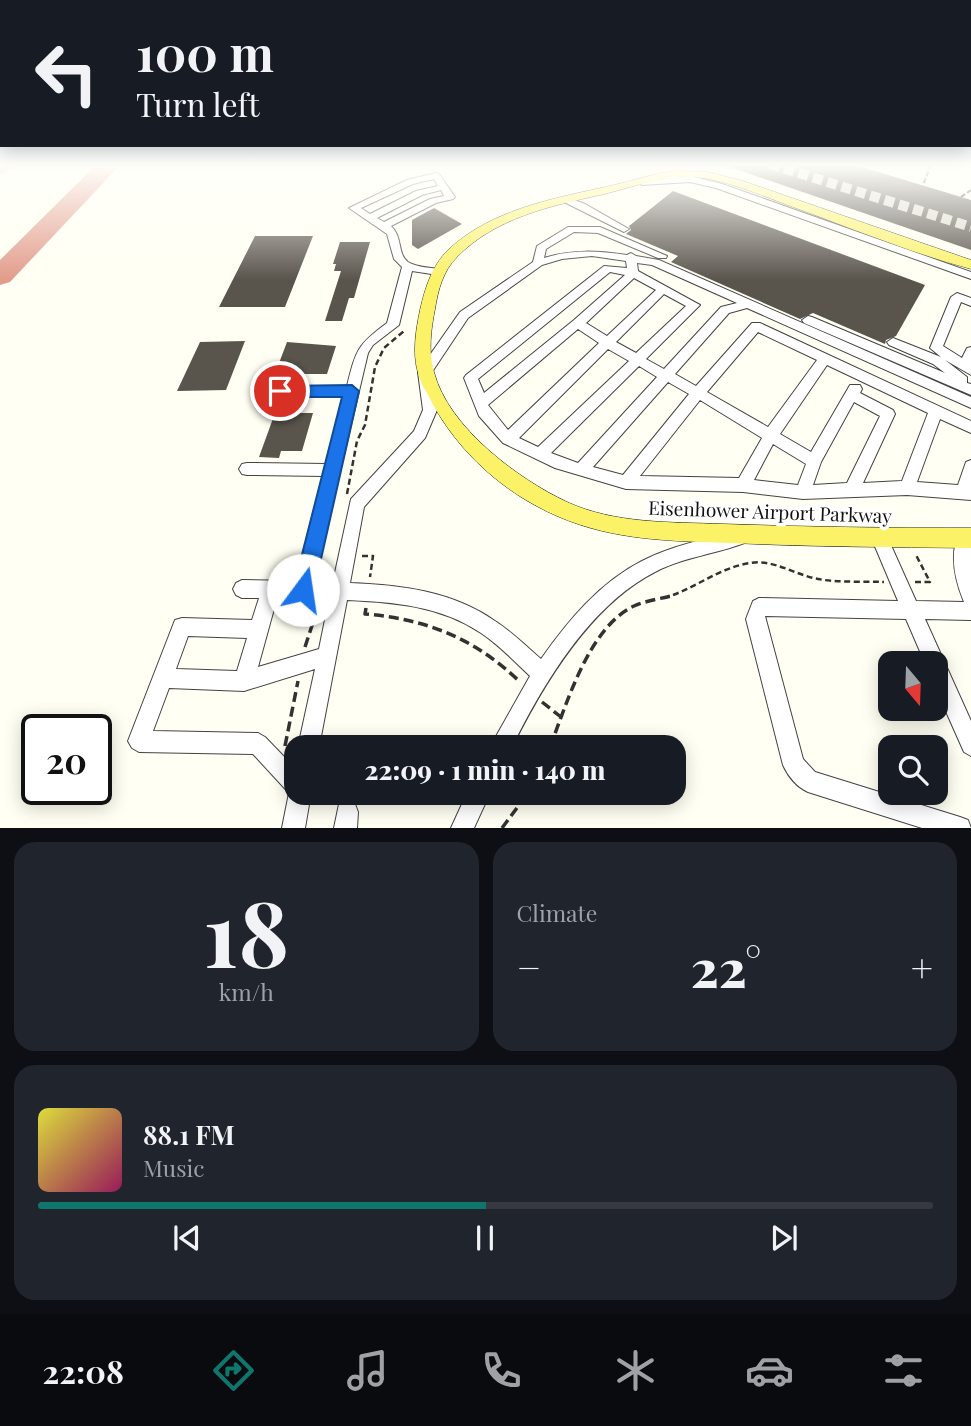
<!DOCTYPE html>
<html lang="en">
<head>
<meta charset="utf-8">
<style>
	body { margin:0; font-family:"Playfair Display",serif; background:#20242c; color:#f1f3f6; height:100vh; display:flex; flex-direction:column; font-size:26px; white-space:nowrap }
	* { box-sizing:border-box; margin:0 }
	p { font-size:23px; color:#9ea1a6 }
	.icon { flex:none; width:38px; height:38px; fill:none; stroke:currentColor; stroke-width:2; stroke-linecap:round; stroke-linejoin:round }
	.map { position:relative; height:828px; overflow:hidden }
	.drawer { display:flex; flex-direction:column; gap:14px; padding:14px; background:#0d0f14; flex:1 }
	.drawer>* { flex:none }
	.hud { position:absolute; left:0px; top:0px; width:971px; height:147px; box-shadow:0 4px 18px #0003; background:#171b24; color:#f1f3f6; overflow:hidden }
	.needle { width:46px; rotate:161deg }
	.tools { position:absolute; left:878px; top:651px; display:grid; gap:14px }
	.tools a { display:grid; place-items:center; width:70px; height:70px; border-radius:14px; background:#171b24; box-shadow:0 4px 18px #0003; font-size:35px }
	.speed { position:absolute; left:21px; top:714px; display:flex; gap:14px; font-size:35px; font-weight:700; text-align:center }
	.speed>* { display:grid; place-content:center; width:91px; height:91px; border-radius:50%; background:#171b24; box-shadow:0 4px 18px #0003; line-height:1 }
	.speed .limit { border:4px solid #111; border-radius:10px; background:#fff; color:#111 }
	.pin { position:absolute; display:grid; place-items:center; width:60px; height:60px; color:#fff; margin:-30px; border:4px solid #fff; border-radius:50%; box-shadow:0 2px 7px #0007 }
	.me { position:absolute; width:77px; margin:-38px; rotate:14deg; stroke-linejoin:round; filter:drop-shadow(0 0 5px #0008) }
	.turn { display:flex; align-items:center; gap:24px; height:147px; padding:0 21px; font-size:32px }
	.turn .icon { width:91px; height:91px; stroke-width:2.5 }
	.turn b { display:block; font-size:49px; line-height:60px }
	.big { font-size:52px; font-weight:800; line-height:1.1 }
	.drawer .widget { flex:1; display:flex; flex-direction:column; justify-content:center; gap:10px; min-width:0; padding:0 24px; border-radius:21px; background:#20242c }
	.drawer .dial { align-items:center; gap:0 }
	.dial b { font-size:91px; line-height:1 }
	.song { display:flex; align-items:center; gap:21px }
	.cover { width:84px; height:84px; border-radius:10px; background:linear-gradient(135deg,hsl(60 70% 55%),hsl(330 70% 35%)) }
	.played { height:7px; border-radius:4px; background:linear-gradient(90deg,#0f766e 50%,#363941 50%) }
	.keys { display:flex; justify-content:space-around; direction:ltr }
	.heat { display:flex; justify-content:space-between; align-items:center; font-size:38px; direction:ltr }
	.drawer .tiles { flex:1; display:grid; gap:14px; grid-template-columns:1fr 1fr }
	.widget:last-child { grid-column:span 2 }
	.trip { position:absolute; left:284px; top:735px; width:402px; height:70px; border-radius:21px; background:#171b24; box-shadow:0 4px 18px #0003; font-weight:800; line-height:70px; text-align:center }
	.menu { display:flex; height:112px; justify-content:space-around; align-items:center; background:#090b0e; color:#9ea1a6 }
	.menu .icon { width:49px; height:49px }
	.menu .active { color:#0f766e }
	.menu b { font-size:32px; color:#f1f3f6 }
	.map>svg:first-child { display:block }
</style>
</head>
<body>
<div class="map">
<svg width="971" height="828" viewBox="0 0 971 828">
	<rect width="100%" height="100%" fill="#fffff3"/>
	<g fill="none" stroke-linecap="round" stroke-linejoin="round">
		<path fill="#e29c8b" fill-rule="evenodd" d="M0,164H20L17,169L0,174Z
			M97,164H121L10,282L0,285V260Z"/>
	</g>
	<path fill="#59544c" d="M721,164H852L971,200V250Z
		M673,191L925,285L896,336L886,340L885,344L813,313L800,319L671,262L678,256L626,234L631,230L629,226Z
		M434,208L462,224L418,249L412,245V220Z
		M255,236H313L285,307H219Z
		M340,242H370L354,298H349L342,321H325L341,271H334L336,264H333Z
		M245,341L226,390L177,391L200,342Z
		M287,342L336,346L327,374H303L301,380L273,379Z
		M275,413H313L302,451H281L279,458L259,457Z"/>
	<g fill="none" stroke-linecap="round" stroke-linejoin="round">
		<path stroke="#dbdbd1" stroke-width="10" stroke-dasharray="10 5" stroke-linecap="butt" d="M770,164L971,227"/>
		<g stroke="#434343" stroke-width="2">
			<path id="minor" d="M436,173L439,174L455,197L453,199L436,203L391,226C403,237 397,254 408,262C418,268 431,267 442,270L443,272L438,275L412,271L399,325L373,345L368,353L314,582H333L351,499L414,431L423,410L418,372L460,312L533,262L537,246L568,227H600L667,256L666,258H658L598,233L574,232L546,249L544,258C573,249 598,251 627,255L631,253L636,256L659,260L971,397V408L747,308L729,313L675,374L696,386L752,323H760L971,421V433L940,419L917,482L958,485L966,462L971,460V500L907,495L803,499L743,492L626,489L555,468L503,443L479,416L464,378L466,375L604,266L627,268L626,261L592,256L562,259L542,265L468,318L432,372L437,410L425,438L364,507L350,583C401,585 452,591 495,621C512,632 526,646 541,659C568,621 599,583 642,561C672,545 708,539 741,529L747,532L749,537L747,542C717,554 683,557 655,572C590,605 543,684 512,747H490L530,676C514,661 499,645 481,633C441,606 394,602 347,600L319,747H298L315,669L244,691L169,688L153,731L258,733L265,737L296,769V793H311L305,828H282L289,793L253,754L139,752L132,748L128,741L175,620L182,618L252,620L259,598H242L236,595L233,589L236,583L242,580L296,581L324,476L247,475L242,474L239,469L242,464L247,463L327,464L344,396H280L273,391L280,386H347C356,350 357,345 387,323L402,267L394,259L387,234L349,208L407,180ZM434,179L438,186L416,191L370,214L361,208L413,184ZM441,190L444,196L430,199L384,222L377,218L422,195ZM637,263L652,265L737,303L721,307L664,369L646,359L700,305L638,271ZM610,272L625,275L574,320L484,393L478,379ZM634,278L656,290L607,336L586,323ZM664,294L686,306L636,353L616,342ZM578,329L599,343L508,430L488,405ZM758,332L817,360L768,427L707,392ZM608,349L629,361L538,447L519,438ZM827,365L928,413L902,481L863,483L895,414L893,410L860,393L862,389L860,385H850L811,452L780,434ZM639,366L657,377L578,463L551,453ZM668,382L689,394L623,475L593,467ZM700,400L762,438L739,478L640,476ZM854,402L880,416L847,483L813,485L821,462ZM773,444L806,464L798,485L754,480ZM277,598L329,600L319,649L258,667ZM188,636L247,638L237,671L176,669Z
				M690,176L722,184L971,272V279L716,188L690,182L642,185L637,182L642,179Z
				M567,197L585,204L629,229L624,232L564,202L562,200Z
				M957,293L971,298V306L961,302L943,346L962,358L967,348L971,347V375L945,360L967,377V383L971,384V395L804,323L802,320L808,316L812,317L945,373L933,364L889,345L887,342L893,338L941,357L930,348L951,297Z
				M879,529L885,532L916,601L964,602C955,580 949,555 959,533L965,530L971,533V620L925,619L971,721V756L964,752L936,689V663H925L906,619L765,616L803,759L815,772L960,817L968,820L971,828H922L808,792C797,787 788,776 783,765L746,619L753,601L759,598L898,601L871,537L873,532Z
				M467,793H490L474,828H451Z
				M347,801L355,804L358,812L357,828H334L339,804Z"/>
		</g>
		<g stroke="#212121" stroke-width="1">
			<path id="major" d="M676,171L708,172L743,181L971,260V269C908,252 846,226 785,204C755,193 726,180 694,177C662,175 631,188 600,195C550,206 495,218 457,257C443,271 438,290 435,309C431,329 428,351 434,372C448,427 518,479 567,502C615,524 671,522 723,524C806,527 888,528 971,528V548C892,547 813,547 733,543C673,541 614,541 557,516C504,493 459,453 431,401C427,392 420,383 418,373C412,352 416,330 420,310C425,288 432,265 449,249C494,208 557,198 614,185C635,180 655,173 676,171Z"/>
		</g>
		<path stroke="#323232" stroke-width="2" stroke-dasharray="5 2.5" stroke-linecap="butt" d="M920,165L930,167L923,185
			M961,197L971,190"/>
		<path stroke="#323232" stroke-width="2.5" stroke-dasharray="6 3.5" stroke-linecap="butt" d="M347,494L357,441L365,425L375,367L384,348L404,331
			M362,556H373L370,577
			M915,582H930L916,555
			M664,598C695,589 718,568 750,563C774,559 795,575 818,579C839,583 863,581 884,582"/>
		<path stroke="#323232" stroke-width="3.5" stroke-dasharray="10 5" stroke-linecap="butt" d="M366,608L365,614C426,619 474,638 519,681
			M305,647L318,607
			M542,702L561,717
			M285,746L298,681
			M550,747C567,703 589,627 634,606C645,601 659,599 671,596
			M502,828L528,793"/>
		<use href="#minor" fill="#fff" fill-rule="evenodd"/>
		<use href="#major" fill="#fbf267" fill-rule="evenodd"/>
	</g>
	<linearGradient id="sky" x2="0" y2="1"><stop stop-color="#94c1ee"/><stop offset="0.59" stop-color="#fffffa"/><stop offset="1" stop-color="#fffffa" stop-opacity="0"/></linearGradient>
	<rect width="971" height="280" fill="url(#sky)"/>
	<path fill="#1a73e8" stroke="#114b97" stroke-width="2" d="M352,385L359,391L314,590L311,597L303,600L296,597L293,590L342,397H280L272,391L280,386Z"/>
	<g text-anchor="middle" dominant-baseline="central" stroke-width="7" stroke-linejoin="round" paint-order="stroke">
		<g font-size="19" fill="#101010" stroke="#fff">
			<text transform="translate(770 511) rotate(2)">Eisenhower Airport Parkway</text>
		</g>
	</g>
</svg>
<div class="tools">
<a><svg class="needle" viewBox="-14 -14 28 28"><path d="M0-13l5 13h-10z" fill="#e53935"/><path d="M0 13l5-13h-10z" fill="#9ea1a6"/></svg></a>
<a><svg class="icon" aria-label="search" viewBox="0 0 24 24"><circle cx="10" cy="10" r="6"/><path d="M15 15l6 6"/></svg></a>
</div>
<div class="speed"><div class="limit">20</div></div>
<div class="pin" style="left:280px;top:391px;background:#d93025"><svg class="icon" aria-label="arrive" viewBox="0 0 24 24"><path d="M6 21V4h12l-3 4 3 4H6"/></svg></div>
<svg class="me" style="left:303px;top:590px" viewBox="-20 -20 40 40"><circle r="19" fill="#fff"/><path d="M0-13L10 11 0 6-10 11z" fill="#1a73e8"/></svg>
<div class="trip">22:09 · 1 min · 140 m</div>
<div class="hud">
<div class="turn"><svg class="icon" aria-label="left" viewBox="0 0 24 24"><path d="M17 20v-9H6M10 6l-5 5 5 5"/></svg><div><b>100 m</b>Turn left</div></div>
</div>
</div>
<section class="drawer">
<div class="tiles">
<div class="widget dial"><b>18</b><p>km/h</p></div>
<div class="widget"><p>Climate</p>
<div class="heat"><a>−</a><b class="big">22°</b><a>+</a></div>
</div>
<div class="widget">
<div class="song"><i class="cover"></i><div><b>88.1 FM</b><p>Music</p></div></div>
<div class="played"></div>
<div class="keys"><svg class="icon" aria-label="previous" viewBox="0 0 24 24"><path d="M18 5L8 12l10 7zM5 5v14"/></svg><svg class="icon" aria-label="pause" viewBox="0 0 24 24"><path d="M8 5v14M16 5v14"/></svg><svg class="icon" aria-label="next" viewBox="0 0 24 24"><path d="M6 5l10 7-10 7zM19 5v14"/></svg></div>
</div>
</div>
</section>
<nav class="menu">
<b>22:08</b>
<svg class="icon active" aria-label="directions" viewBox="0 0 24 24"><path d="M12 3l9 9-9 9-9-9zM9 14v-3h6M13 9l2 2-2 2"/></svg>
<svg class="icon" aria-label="music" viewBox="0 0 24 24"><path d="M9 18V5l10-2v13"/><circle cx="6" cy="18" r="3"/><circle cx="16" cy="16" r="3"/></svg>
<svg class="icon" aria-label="phone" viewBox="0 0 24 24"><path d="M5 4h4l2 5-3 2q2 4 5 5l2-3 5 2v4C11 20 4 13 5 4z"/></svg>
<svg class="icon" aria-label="climate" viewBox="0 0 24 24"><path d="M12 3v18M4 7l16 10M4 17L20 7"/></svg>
<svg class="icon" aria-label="car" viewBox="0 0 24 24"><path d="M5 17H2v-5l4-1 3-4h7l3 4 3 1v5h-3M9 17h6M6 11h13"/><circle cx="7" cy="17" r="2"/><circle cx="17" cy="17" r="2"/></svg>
<svg class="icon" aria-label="filters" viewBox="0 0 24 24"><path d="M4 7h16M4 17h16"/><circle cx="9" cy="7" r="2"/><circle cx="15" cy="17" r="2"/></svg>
</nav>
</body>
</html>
